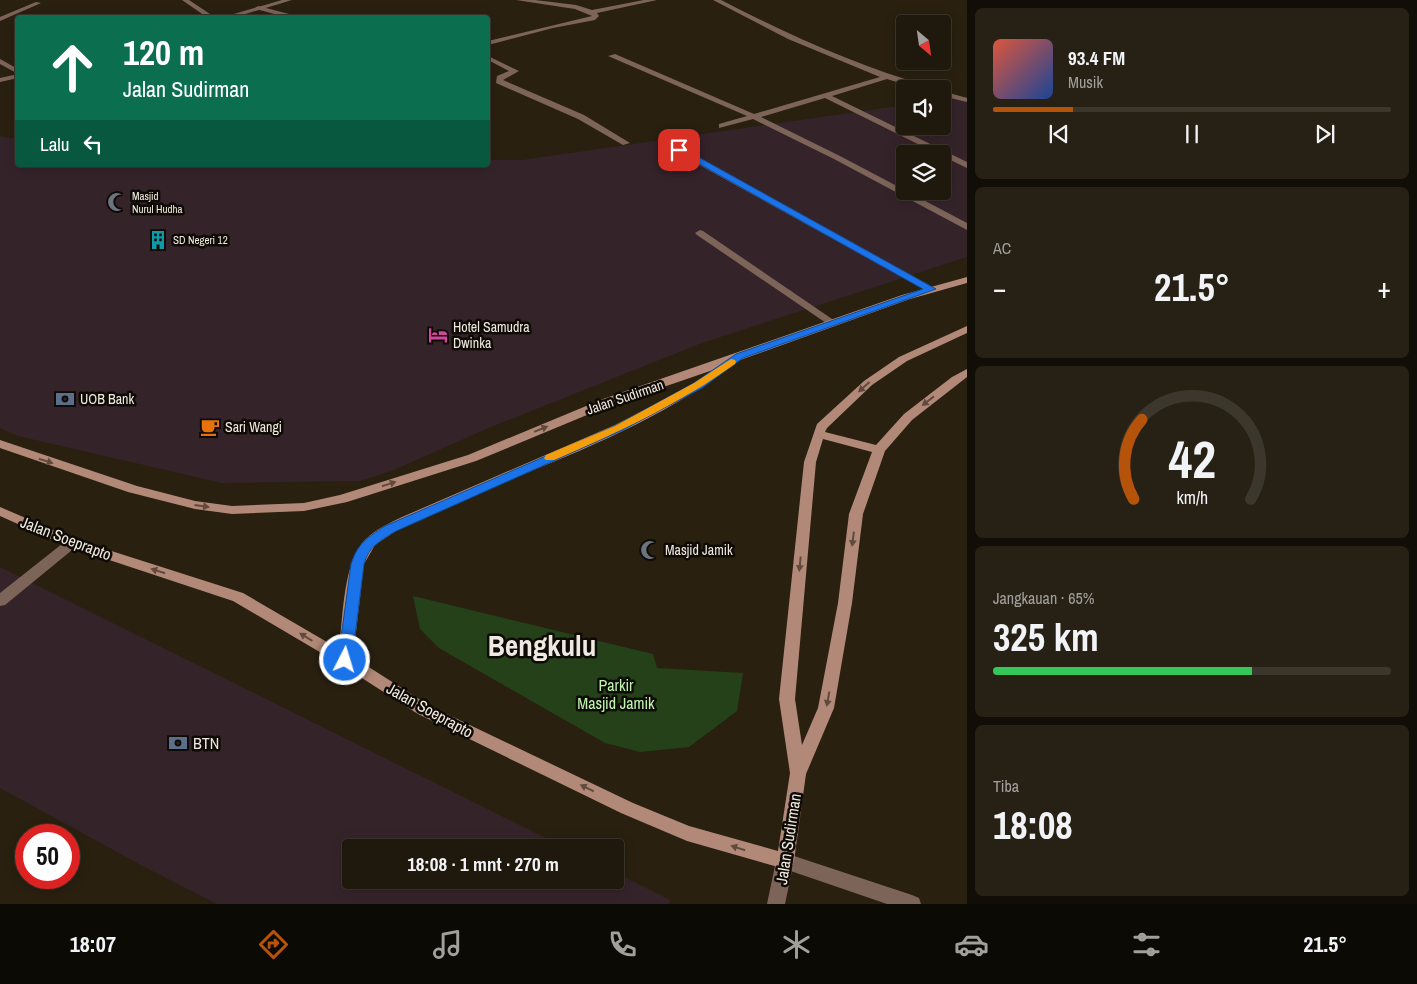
<!DOCTYPE html>
<html lang="id">
<head>
<meta charset="utf-8">
<style>
	body { margin:0; font-family:"Archivo Narrow",sans-serif; background:#272115; color:#f1f3f6; height:100vh; display:flex; flex-direction:column; font-size:19px; white-space:nowrap }
	* { box-sizing:border-box; margin:0 }
	p { font-size:16px; color:#a1a09d }
	.icon { flex:none; width:28px; height:28px; fill:none; stroke:currentColor; stroke-width:2; stroke-linecap:round; stroke-linejoin:round }
	.map { position:relative; flex:1; overflow:hidden }
	.sheet { display:flex; flex-direction:column; gap:8px; padding:8px; background:#110d07; width:450px }
	.sheet>* { flex:none }
	.guide { position:absolute; left:15px; top:15px; width:475px; height:152px; border-radius:5px; box-shadow:0 2px 12px #0003,0 0 0 1px #3c372d; background:#0b6e4f; color:#fff; overflow:hidden }
	.needle { width:32px; rotate:151deg }
	.buttons { position:absolute; left:896px; top:15px; display:grid; gap:10px }
	.buttons a { display:grid; place-items:center; width:55px; height:55px; border-radius:5px; background:#1f180c; box-shadow:0 2px 12px #0003,0 0 0 1px #3c372d; font-size:25px }
	.speed { position:absolute; left:15px; top:824px; display:flex; gap:10px; font-size:25px; font-weight:700; text-align:center }
	.speed>* { display:grid; place-content:center; width:65px; height:65px; border-radius:50%; background:#1f180c; box-shadow:0 2px 12px #0003,0 0 0 1px #3c372d; line-height:1 }
	.speed .limit { border:8px solid #d22; background:#fff; color:#111 }
	.pin { position:absolute; display:grid; place-items:center; width:42px; height:42px; color:#fff; margin:-21px; border-radius:10px; box-shadow:0 2px 8px #0006 }
	.me { position:absolute; width:55px; margin:-28px; rotate:5deg; stroke-linejoin:round; filter:drop-shadow(0 0 4px #0008) }
	.turn { display:flex; align-items:center; gap:18px; height:105px; padding:0 25px; font-size:22px }
	.turn .icon { width:65px; height:65px; stroke-width:2.5 }
	.turn b { display:block; font-size:35px; line-height:42px }
	.then { display:flex; align-items:center; height:48px; padding:0 25px; background:#0003; gap:10px; font-size:19px }
	.big { font-size:38px; font-weight:700; line-height:1.1 }
	.sheet .tile { flex:1; display:flex; flex-direction:column; justify-content:center; gap:8px; min-width:0; padding:0 18px; border-radius:8px; background:#272115 }
	.sheet .dial { align-items:center; gap:0 }
	.dial svg { height:130px; overflow:visible; fill:none; stroke:#3c372d; stroke-width:7; stroke-linecap:round; text-anchor:middle }
	.dial text { fill:#f1f3f6; stroke:none }
	.song { display:flex; align-items:center; gap:15px }
	.cover { width:60px; height:60px; border-radius:8px; background:linear-gradient(135deg,hsl(10 70% 55%),hsl(220 70% 35%)) }
	.played { height:5px; border-radius:2px; background:linear-gradient(90deg,#b45309 20%,#3c372d 20%) }
	.keys { display:flex; justify-content:space-around; direction:ltr }
	.heat { display:flex; justify-content:space-between; align-items:center; font-size:28px; direction:ltr }
	.charge { height:8px; border-radius:4px; background:linear-gradient(90deg,#34c759 65%,#3c372d 0) }
	.trip { position:absolute; left:342px; top:839px; width:282px; height:50px; border-radius:5px; background:#1f180c; box-shadow:0 2px 12px #0003,0 0 0 1px #3c372d; font-weight:700; line-height:50px; text-align:center }
	.menu { display:flex; height:80px; justify-content:space-around; align-items:center; background:#0c0a05; color:#a1a09d }
	.menu .icon { width:35px; height:35px }
	.menu .on { color:#b45309 }
	.menu b { font-size:22px; color:#f1f3f6 }
	main { display:flex; flex:1; min-height:0 }
	.map>svg:first-child { display:block }
</style>
</head>
<body>
<main>
<div class="map">
<svg width="967" height="904" viewBox="0 0 967 904">
	<rect width="100%" height="100%" fill="#292010"/>
	<path fill="#35232a" fill-rule="evenodd" d="M967,97V257L702,343L486,429L394,470L360,481L222,483L18,436L0,428V136L17,139L18,165H488V160H522L905,105V126H942L943,100ZM905,154H942V191H905Z
		M0,567L564,847L351,848V880H616V873L670,900L669,904H217L139,864L0,788Z"/>
	<path fill="#24411a" d="M413,596L653,654L657,668L743,673L737,711L689,747L640,752L605,743L439,648L420,629Z"/>
	<g fill="none" stroke-linecap="round" stroke-linejoin="round">
		<path fill="#7d6459" fill-rule="evenodd" d="M182,0H189L216,18H208Z
			M516,0H535L576,5L592,10L644,0H657L597,13L599,16L595,20L553,28L488,45V41L592,16L575,9Z
			M713,0H721C789,35 857,66 931,87L932,89H919L887,79L832,96L967,162V168L942,156V154H938L825,98L761,117L840,156L967,223V230L834,159L753,119L719,128V124L747,116L608,56L615,54L754,114L880,77L788,39Z
			M36,2L41,3L0,21V17Z
			M258,6L301,17L302,18H289L256,9L255,8Z
			M488,56L519,71L503,80L584,115L630,143L623,145L578,119L496,83L497,76L509,71L488,60Z
			M0,59L18,69V74L0,64Z
			M942,91L967,98V102L942,96Z
			M676,148H682L936,289L931,292L927,291L676,152Z
			M700,230L703,231L838,323L833,326L829,325L697,235L695,233Z
			M72,538L77,540L79,543L77,546L5,605L0,606V593L67,540Z
			M785,853L912,895L919,898L921,904H887L779,867L776,861L779,855Z"/>
		<path fill="#7d6459" fill-rule="evenodd" d="M282,0H292L232,18H220Z
			M18,74V78L0,82V78Z
			M785,853L791,855L794,861L785,904H767L776,861L779,855Z"/>
		<path fill="#b28978" fill-rule="evenodd" d="M967,277V283L910,299L729,364L731,366L729,368C629,443 505,475 396,531L375,545L364,564L353,657L430,706L633,803L689,826L778,851L790,773L779,699L804,462L817,424L864,381L899,357L967,326V333L907,361L872,385L827,428L825,432L876,445L904,414L952,377L967,369V377L912,420L885,451L863,514L852,603L834,708L806,774L794,861L791,867L785,869L687,841L621,813L418,714L340,664L233,601L67,546L0,516V507L77,540L243,593L339,649C343,618 343,560 366,539C376,529 390,523 402,517L615,425L694,384L713,370L611,405L476,461L347,502L304,511L232,514L195,509L128,492L0,448V440L137,486L195,501L232,506L304,503L340,495L468,455L603,399L902,295ZM823,439L872,452L849,514L838,603L818,708L802,745L795,699L816,462Z"/>
	</g>
	<defs><path id="oneway-solid" d="M-6-.8H1V-3.2L6.5 0L1 3.2V.8H-6Z" transform="scale(1.25)"/></defs>
	<g fill="#604a3e">
		<use href="#oneway-solid" transform="translate(864 387) rotate(138)"/>
		<use href="#oneway-solid" transform="translate(928 401) rotate(142)"/>
		<use href="#oneway-solid" transform="translate(541 429) rotate(-22)"/>
		<use href="#oneway-solid" transform="translate(46 461) rotate(18)"/>
		<use href="#oneway-solid" transform="translate(389 484) rotate(-18)"/>
		<use href="#oneway-solid" transform="translate(202 506) rotate(8)"/>
		<use href="#oneway-solid" transform="translate(853 539) rotate(97)"/>
		<use href="#oneway-solid" transform="translate(800 564) rotate(95)"/>
		<use href="#oneway-solid" transform="translate(158 571) rotate(-162)"/>
		<use href="#oneway-solid" transform="translate(306 637) rotate(-149)"/>
		<use href="#oneway-solid" transform="translate(828 699) rotate(100)"/>
		<use href="#oneway-solid" transform="translate(587 788) rotate(-154)"/>
		<use href="#oneway-solid" transform="translate(738 848) rotate(-163)"/>
	</g>
	<path fill="#1a73e8" stroke="#114b97" d="M676,148H682L936,289L743,358L702,388L623,430L394,532C379,542 369,546 364,564L352,660L350,664L345,665L340,664L338,660L351,564C358,543 367,538 385,526L615,426L694,383L736,354L923,289L676,151Z"/>
	<path fill="#f59e0b" d="M731,359L735,360L736,362L735,364C679,404 617,433 554,460H546L544,458L546,455L615,426L694,383Z"/>
	<defs>
		<g id="mosque-bare" transform="scale(1.5)"><path d="M3.5-4.9A6 6 0 1 0 3.5 4.9A5 5 0 1 1 3.5-4.9Z" fill="#6b7280" stroke="#0e0a05" stroke-width="2.5" paint-order="stroke"/></g>
		<g id="building-bare" transform="scale(1.5)"><path d="M-4-6H4V6H1V3H-1V6H-4ZM-2.5-4.3h1.7v1.8h-1.7ZM.8-4.3h1.7v1.8H.8ZM-2.5-1h1.7V.8h-1.7ZM.8-1h1.7V.8H.8Z" fill="#0f9aa8" stroke="#0e0a05" stroke-width="2.5" paint-order="stroke"/></g>
		<g id="hotel-bare" transform="scale(1.5)"><path d="M-6-4.5h1.5V1H6V5H4.5V3h-9V5H-6ZM-4 0a1.8 1.8 0 1 1 3.6 0ZM.5 0V-2.5h3Q6-2.5 6 0Z" fill="#d1479c" stroke="#0e0a05" stroke-width="2.5" paint-order="stroke"/></g>
		<g id="bank-bare" transform="scale(1.5)"><path d="M-6-4H6V4H-6ZM0-2.3a2.3 2.3 0 1 0 0 4.6a2.3 2.3 0 1 0 0-4.6Z" fill="#5c6f8a" stroke="#0e0a05" stroke-width="2.5" paint-order="stroke"/></g>
		<g id="cafe-bare" transform="scale(1.5)"><path d="M-5.5-4.5H6V0H3Q3 3.5 0 3.5H-2.5Q-5.5 3.5-5.5 0ZM3-3.2v2h1.7v-2ZM-6 4.5H4V6H-6Z" fill="#e8710a" stroke="#0e0a05" stroke-width="2.5" paint-order="stroke"/></g>
	</defs>
	<g fill-rule="evenodd">
		<use href="#mosque-bare" x="117" y="202"/>
		<use href="#building-bare" x="158" y="240"/>
		<use href="#hotel-bare" x="438" y="335"/>
		<use href="#bank-bare" x="65" y="399"/>
		<use href="#cafe-bare" x="210" y="427"/>
		<use href="#mosque-bare" x="650" y="550"/>
		<use href="#bank-bare" x="178" y="743"/>
	</g>
	<g text-anchor="middle" dominant-baseline="central" stroke-width="5" stroke-linejoin="round" paint-order="stroke">
		<g font-size="11" fill="#f0e9df" stroke="#0e0a05" text-anchor="start">
			<text x="132" y="196">Masjid<tspan x="132" dy="13">Nurul Hudha</tspan></text>
			<text x="173" y="240">SD Negeri 12</text>
		</g>
		<g font-size="14" fill="#f0e9df" stroke="#0e0a05" text-anchor="start">
			<text x="453" y="327">Hotel Samudra<tspan x="453" dy="16">Dwinka</tspan></text>
			<text x="80" y="399">UOB Bank</text>
			<text x="225" y="427">Sari Wangi</text>
			<text x="665" y="550">Masjid Jamik</text>
		</g>
		<g font-size="14" fill="#f0e9df" stroke="#0e0a05">
			<text transform="translate(625 397) rotate(-19)">Jalan Sudirman</text>
		</g>
		<g font-size="16" fill="#f0e9df" stroke="#0e0a05">
			<text transform="translate(66 538) rotate(21)">Jalan Soeprapto</text>
			<text transform="translate(430 710) rotate(29)">Jalan Soeprapto</text>
			<text transform="translate(788 839) rotate(-81)">Jalan Sudirman</text>
		</g>
		<g font-size="16" fill="#bef6ac" stroke="#0e0a05">
			<text x="616" y="685">Parkir<tspan x="616" dy="18">Masjid Jamik</tspan></text>
		</g>
		<g font-size="16" fill="#f0e9df" stroke="#0e0a05" text-anchor="start">
			<text x="193" y="743">BTN</text>
		</g>
		<g font-size="29" font-weight="bold" fill="#f0e9df" stroke="#0e0a05">
			<text x="542" y="645">Bengkulu</text>
		</g>
	</g>
</svg>
<div class="buttons">
<a><svg class="needle" viewBox="-14 -14 28 28"><path d="M0-13l5 13h-10z" fill="#e53935"/><path d="M0 13l5-13h-10z" fill="#a1a09d"/></svg></a>
<a><svg class="icon" aria-label="sound" viewBox="0 0 24 24"><path d="M4 9h4l5-4v14l-5-4H4zM17 9q2 3 0 6"/></svg></a>
<a><svg class="icon" aria-label="layers" viewBox="0 0 24 24"><path d="M12 4l9 5-9 5-9-5zM3 14l9 5 9-5"/></svg></a>
</div>
<div class="speed"><div class="limit">50</div></div>
<div class="pin" style="left:679px;top:150px;background:#d93025"><svg class="icon" aria-label="arrive" viewBox="0 0 24 24"><path d="M6 21V4h12l-3 4 3 4H6"/></svg></div>
<svg class="me" style="left:345px;top:660px" viewBox="-20 -20 40 40"><circle r="17" fill="#1a73e8" stroke="#fff" stroke-width="3"/><path d="M0-11L8 9 0 5-8 9z" fill="#fff"/></svg>
<div class="trip">18:08 · 1 mnt · 270 m</div>
<div class="guide">
<div class="turn"><svg class="icon" aria-label="ahead" viewBox="0 0 24 24"><path d="M12 20V5M6 11l6-6 6 6"/></svg><div><b>120 m</b>Jalan Sudirman</div></div>
<div class="then">Lalu<svg class="icon" aria-label="left" viewBox="0 0 24 24"><path d="M17 20v-9H6M10 6l-5 5 5 5"/></svg></div>
</div>
</div>
<section class="sheet">
<div class="tile">
<div class="song"><i class="cover"></i><div><b>93.4 FM</b><p>Musik</p></div></div>
<div class="played"></div>
<div class="keys"><svg class="icon" aria-label="previous" viewBox="0 0 24 24"><path d="M18 5L8 12l10 7zM5 5v14"/></svg><svg class="icon" aria-label="pause" viewBox="0 0 24 24"><path d="M8 5v14M16 5v14"/></svg><svg class="icon" aria-label="next" viewBox="0 0 24 24"><path d="M6 5l10 7-10 7zM19 5v14"/></svg></div>
</div>
<div class="tile"><p>AC</p>
<div class="heat"><a>−</a><b class="big">21.5°</b><a>+</a></div>
</div>
<div class="tile dial"><svg viewBox="0 0 100 80">
<path d="M14 69A42 42 0 1 1 86 69"/>
<path d="M14 69A42 42 0 0 1 19 20" stroke="#b45309"/>
<text x="50" y="56" font-size="32" font-weight="700">42</text>
<text x="50" y="72" font-size="11">km/h</text>
</svg></div>
<div class="tile"><p>Jangkauan · 65%</p><b class="big">325 km</b><div class="charge"></div></div>
<div class="tile"><p>Tiba</p><b class="big">18:08</b></div>
</section>
</main>
<nav class="menu">
<b>18:07</b>
<svg class="icon on" aria-label="directions" viewBox="0 0 24 24"><path d="M12 3l9 9-9 9-9-9zM9 14v-3h6M13 9l2 2-2 2"/></svg>
<svg class="icon" aria-label="music" viewBox="0 0 24 24"><path d="M9 18V5l10-2v13"/><circle cx="6" cy="18" r="3"/><circle cx="16" cy="16" r="3"/></svg>
<svg class="icon" aria-label="phone" viewBox="0 0 24 24"><path d="M5 4h4l2 5-3 2q2 4 5 5l2-3 5 2v4C11 20 4 13 5 4z"/></svg>
<svg class="icon" aria-label="climate" viewBox="0 0 24 24"><path d="M12 3v18M4 7l16 10M4 17L20 7"/></svg>
<svg class="icon" aria-label="car" viewBox="0 0 24 24"><path d="M5 17H2v-5l4-1 3-4h7l3 4 3 1v5h-3M9 17h6M6 11h13"/><circle cx="7" cy="17" r="2"/><circle cx="17" cy="17" r="2"/></svg>
<svg class="icon" aria-label="filters" viewBox="0 0 24 24"><path d="M4 7h16M4 17h16"/><circle cx="9" cy="7" r="2"/><circle cx="15" cy="17" r="2"/></svg>
<b>21.5°</b>
</nav>
</body>
</html>
